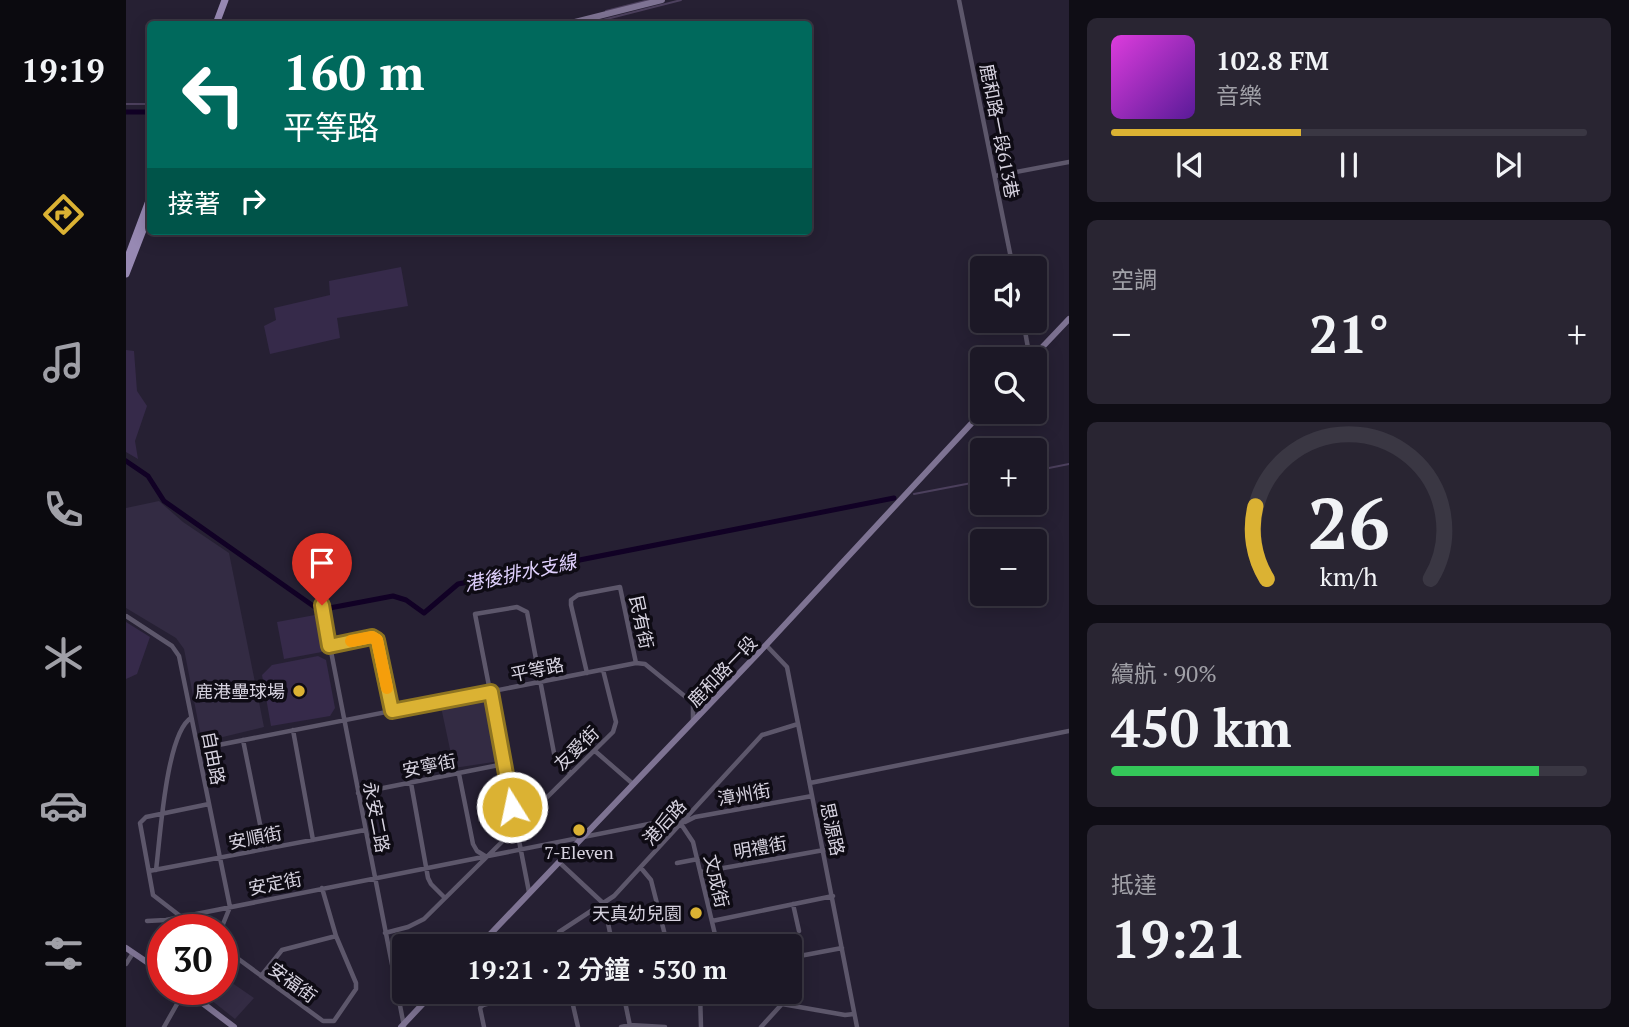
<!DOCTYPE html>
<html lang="zh-TW">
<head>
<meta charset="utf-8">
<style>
	body { margin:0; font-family:"PT Serif","Noto Sans TC",serif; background:#292532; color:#f1f3f6; height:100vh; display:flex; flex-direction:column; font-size:26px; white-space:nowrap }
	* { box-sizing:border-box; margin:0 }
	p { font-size:23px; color:#a0a0a7 }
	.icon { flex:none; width:38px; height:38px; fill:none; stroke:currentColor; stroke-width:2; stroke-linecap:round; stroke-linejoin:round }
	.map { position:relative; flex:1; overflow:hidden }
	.details { display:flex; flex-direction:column; gap:18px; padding:18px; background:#0f0d15; width:560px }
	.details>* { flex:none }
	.top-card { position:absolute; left:21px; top:21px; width:665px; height:214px; border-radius:7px; box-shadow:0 4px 18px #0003,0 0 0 2px #3a3743; background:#00695c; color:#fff; overflow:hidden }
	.tools { position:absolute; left:844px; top:256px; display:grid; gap:14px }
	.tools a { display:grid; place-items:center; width:77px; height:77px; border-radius:7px; background:#1c1826; box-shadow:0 4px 18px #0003,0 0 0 2px #3a3743; font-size:35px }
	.speed { position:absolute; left:21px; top:914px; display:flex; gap:14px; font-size:35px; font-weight:700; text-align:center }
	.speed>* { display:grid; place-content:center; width:91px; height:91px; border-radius:50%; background:#1c1826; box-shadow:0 4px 18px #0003,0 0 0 2px #3a3743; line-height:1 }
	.speed .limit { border:10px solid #d22; background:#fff; color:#111 }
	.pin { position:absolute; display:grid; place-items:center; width:60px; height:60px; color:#fff; margin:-72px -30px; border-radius:50% 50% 50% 0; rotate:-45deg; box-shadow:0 0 7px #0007 }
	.pin .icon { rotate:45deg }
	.me { position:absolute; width:77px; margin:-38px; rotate:350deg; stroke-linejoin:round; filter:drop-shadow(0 0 5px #0008) }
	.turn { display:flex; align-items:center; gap:24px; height:147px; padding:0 21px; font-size:32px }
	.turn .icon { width:91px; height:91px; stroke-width:2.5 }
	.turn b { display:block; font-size:49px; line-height:60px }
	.then { display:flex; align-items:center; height:66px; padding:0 21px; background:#0003; gap:14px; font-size:26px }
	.big { font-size:52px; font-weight:600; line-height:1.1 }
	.details .card { flex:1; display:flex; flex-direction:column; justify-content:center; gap:10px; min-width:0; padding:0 24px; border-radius:10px; background:#292532 }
	.details .dial { align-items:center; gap:0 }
	.dial svg { height:182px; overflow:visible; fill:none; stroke:#3a3743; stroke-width:7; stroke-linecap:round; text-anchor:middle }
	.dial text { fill:#f1f3f6; stroke:none }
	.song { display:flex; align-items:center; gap:21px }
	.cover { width:84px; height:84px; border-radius:10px; background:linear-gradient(135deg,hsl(300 70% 55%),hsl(270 70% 35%)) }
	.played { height:7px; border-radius:4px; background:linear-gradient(90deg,#dbb233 40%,#3a3743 40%) }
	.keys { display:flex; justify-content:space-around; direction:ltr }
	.heat { display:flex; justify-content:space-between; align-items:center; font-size:38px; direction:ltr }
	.charge { height:10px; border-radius:5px; background:linear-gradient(90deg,#34c759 90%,#3a3743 0) }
	.trip { position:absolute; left:266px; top:934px; width:410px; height:70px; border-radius:7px; background:#1c1826; box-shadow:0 4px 18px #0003,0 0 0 2px #3a3743; font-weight:600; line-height:70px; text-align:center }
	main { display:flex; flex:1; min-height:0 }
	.menu { display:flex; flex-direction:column; width:126px; justify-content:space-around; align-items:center; background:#0b0a0f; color:#a0a0a7 }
	.menu .icon { width:49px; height:49px }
	.menu .on { color:#dbb233 }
	.menu b { font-size:32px; color:#f1f3f6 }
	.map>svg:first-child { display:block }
</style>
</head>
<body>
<main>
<nav class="menu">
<b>19:19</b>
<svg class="icon on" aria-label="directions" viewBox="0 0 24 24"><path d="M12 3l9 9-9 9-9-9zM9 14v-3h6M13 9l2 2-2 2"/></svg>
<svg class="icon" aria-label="music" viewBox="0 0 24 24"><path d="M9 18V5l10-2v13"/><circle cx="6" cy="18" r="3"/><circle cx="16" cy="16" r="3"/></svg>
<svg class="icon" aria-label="phone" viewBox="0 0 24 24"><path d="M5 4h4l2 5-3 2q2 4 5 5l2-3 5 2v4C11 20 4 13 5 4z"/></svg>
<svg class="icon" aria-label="climate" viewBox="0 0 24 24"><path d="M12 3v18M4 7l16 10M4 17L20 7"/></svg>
<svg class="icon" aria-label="car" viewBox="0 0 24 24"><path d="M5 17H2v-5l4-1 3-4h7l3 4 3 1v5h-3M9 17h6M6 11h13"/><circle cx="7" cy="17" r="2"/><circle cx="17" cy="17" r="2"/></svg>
<svg class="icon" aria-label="filters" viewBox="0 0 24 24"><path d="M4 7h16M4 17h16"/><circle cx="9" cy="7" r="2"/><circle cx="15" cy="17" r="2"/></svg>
</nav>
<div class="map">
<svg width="943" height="1027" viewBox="0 0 943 1027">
	<rect width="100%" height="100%" fill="#262033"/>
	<path fill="#332b43" d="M33,501L57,522L103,553L138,727L76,742L58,649L50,638L0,608V508Z
		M363,699L374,761L328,768L315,707Z
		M96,976L128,998L109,1019L80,996L86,989H96Z"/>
	<path fill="#362a4a" d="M275,267L282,306L211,318L214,338L144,354L138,326L150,320L148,308L204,295L203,281Z
		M0,350L8,351L11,391L21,406L9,441L12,459L0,452Z
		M189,615L196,652L158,659L151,622Z
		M0,622L24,637L11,674L0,679Z
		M192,656L200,660L209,708L204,716L145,726L136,675L146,665Z"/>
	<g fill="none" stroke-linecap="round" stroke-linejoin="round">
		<path stroke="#4c405d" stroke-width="2" d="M480,11L523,0
			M427,24L440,21
			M461,24L555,0
			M0,104H24
			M908,471L943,464
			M788,494L856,481"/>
		<path stroke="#110125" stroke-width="5" d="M0,112H24
			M0,461L22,476L38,501L193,610L267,596L280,600L298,613L332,584L768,498"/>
		<path stroke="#5d576b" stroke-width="4.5" d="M833,0L887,268
			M869,176L943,162
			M897,320L904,359
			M196,605L278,1026
			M0,616L46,646L53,656L104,907L95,929
			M640,645L661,667L731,1027
			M203,646L249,638L266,711
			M461,673L445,605V600L452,595L494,587L510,663
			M567,721V702L588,699
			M167,730L187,840
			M117,740L139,849
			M72,749L510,663L519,664L577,711
			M469,751L507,784
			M333,774L347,844L351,851L359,856
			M285,783L302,878L305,884L319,898
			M684,783L943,731
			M232,793L378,764
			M559,822L569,817L686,796
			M555,824L567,842L592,947
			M434,863L478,904L487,947
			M551,863L572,859
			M515,868L525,880L542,947
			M30,870C34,840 40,733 65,718
			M23,871L239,830
			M575,872L698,850
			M403,892L349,614L391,607L401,612L428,753L444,773
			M667,904L673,931
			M21,921L40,920L543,820L551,821L555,824
			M586,921L707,896
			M71,929L27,895L14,823L20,817L83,804
			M259,933L282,927L298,919L487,732L490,722L477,670
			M96,947L197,1021H208L230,989V983L210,936L196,888
			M435,947L433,932L488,896L636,735L672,724
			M663,958L716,948
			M0,964L7,953
			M135,976L156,950L210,936
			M444,992L452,1027
			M497,992L504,1026
			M574,992L575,1027
			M653,992L656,1004
			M656,1004L719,1015L728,1014
			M38,1027L59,990
			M358,1027L354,1008L357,1005L405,992
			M495,1027L504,1025L539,1027
			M635,1027L656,1004"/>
		<path stroke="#7e7393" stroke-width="6" d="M441,24L536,0
			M905,359L943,319
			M352,947L640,645L857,411
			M0,948L37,973
			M58,989L108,1027
			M275,1027L308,992"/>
		<path stroke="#9789b3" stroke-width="7" d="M90,24L99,0
			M0,262L24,198
			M0,274L24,212"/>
	</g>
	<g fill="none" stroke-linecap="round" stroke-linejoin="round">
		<g stroke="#8e7421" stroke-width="18">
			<path id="route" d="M196,605L203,646L246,637L251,640L266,711L365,692L386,807"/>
		</g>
		<use href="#route" stroke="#dbb233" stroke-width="12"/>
		<path stroke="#f59e0b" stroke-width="12" d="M225,641L246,637L251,640L261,688"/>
	</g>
	<g fill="#dbb233" stroke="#0e0b14" stroke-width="2.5">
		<circle cx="173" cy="691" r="7"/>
		<circle cx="453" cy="830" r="7"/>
		<circle cx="570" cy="913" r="7"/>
	</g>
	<g text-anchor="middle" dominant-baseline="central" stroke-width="7" stroke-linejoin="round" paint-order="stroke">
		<g font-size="18" fill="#d7d3e0" stroke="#0e0b14">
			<text transform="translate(874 131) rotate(79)">鹿和路一段613巷</text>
			<text transform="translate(516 622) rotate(78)">民有街</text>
			<text transform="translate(411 669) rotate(-12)">平等路</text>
			<text transform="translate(596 671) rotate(-46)">鹿和路一段</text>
			<text transform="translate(450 748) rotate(-44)">友愛街</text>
			<text transform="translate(88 758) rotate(79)">自由路</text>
			<text transform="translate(303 765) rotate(-11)">安寧街</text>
			<text transform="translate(618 794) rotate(-10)">漳州街</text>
			<text transform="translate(251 817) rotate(79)">永安二路</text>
			<text transform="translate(538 822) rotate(-48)">港后路</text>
			<text transform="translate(707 829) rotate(78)">思源路</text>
			<text transform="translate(129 837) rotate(-11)">安順街</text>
			<text transform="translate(634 847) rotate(-10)">明禮街</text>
			<text transform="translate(591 881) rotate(77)">文成街</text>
			<text transform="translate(149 883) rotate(-11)">安定街</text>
			<text transform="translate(167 982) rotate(36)">安福街</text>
		</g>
		<g font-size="18" fill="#d7d3e0" stroke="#0e0b14" text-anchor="end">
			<text x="159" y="691">鹿港壘球場</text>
			<text x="453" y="852" text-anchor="middle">7-Eleven</text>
			<text x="556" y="913">天真幼兒園</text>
		</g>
		<g font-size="19" font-style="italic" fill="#e0d1fe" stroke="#0e0b14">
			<text transform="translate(394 572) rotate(-12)">港後排水支線</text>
		</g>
	</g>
</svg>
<div class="tools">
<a><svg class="icon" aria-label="sound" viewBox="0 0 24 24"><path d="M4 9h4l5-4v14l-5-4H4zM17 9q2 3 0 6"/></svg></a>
<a><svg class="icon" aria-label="search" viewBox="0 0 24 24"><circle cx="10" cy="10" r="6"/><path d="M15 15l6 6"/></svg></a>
<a>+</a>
<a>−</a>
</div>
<div class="speed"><div class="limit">30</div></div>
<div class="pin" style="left:196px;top:605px;background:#d93025"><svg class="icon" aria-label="arrive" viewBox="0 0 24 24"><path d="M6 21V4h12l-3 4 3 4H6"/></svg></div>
<svg class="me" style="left:386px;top:807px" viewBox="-20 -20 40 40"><circle r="17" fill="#dbb233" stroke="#fff" stroke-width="3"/><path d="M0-11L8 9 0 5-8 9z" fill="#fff"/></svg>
<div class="trip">19:21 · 2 分鐘 · 530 m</div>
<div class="top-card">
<div class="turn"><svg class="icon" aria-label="left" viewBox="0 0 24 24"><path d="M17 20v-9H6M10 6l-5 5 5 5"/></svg><div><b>160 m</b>平等路</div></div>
<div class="then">接著<svg class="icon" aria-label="right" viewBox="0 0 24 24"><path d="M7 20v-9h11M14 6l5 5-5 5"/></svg></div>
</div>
</div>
<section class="details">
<div class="card">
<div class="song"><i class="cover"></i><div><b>102.8 FM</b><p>音樂</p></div></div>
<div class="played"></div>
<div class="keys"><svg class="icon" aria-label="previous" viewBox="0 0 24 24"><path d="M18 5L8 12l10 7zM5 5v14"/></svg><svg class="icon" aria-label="pause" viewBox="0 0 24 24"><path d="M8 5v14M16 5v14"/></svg><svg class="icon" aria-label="next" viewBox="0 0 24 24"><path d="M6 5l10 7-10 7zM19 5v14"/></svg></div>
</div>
<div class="card"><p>空調</p>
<div class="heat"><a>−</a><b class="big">21°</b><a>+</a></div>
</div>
<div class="card dial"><svg viewBox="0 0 100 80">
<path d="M14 69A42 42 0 1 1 86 69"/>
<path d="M14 69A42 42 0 0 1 9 37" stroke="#dbb233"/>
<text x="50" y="56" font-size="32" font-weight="700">26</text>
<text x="50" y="72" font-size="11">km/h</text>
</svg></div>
<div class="card"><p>續航 · 90%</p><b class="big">450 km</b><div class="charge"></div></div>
<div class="card"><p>抵達</p><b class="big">19:21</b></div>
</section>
</main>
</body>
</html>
